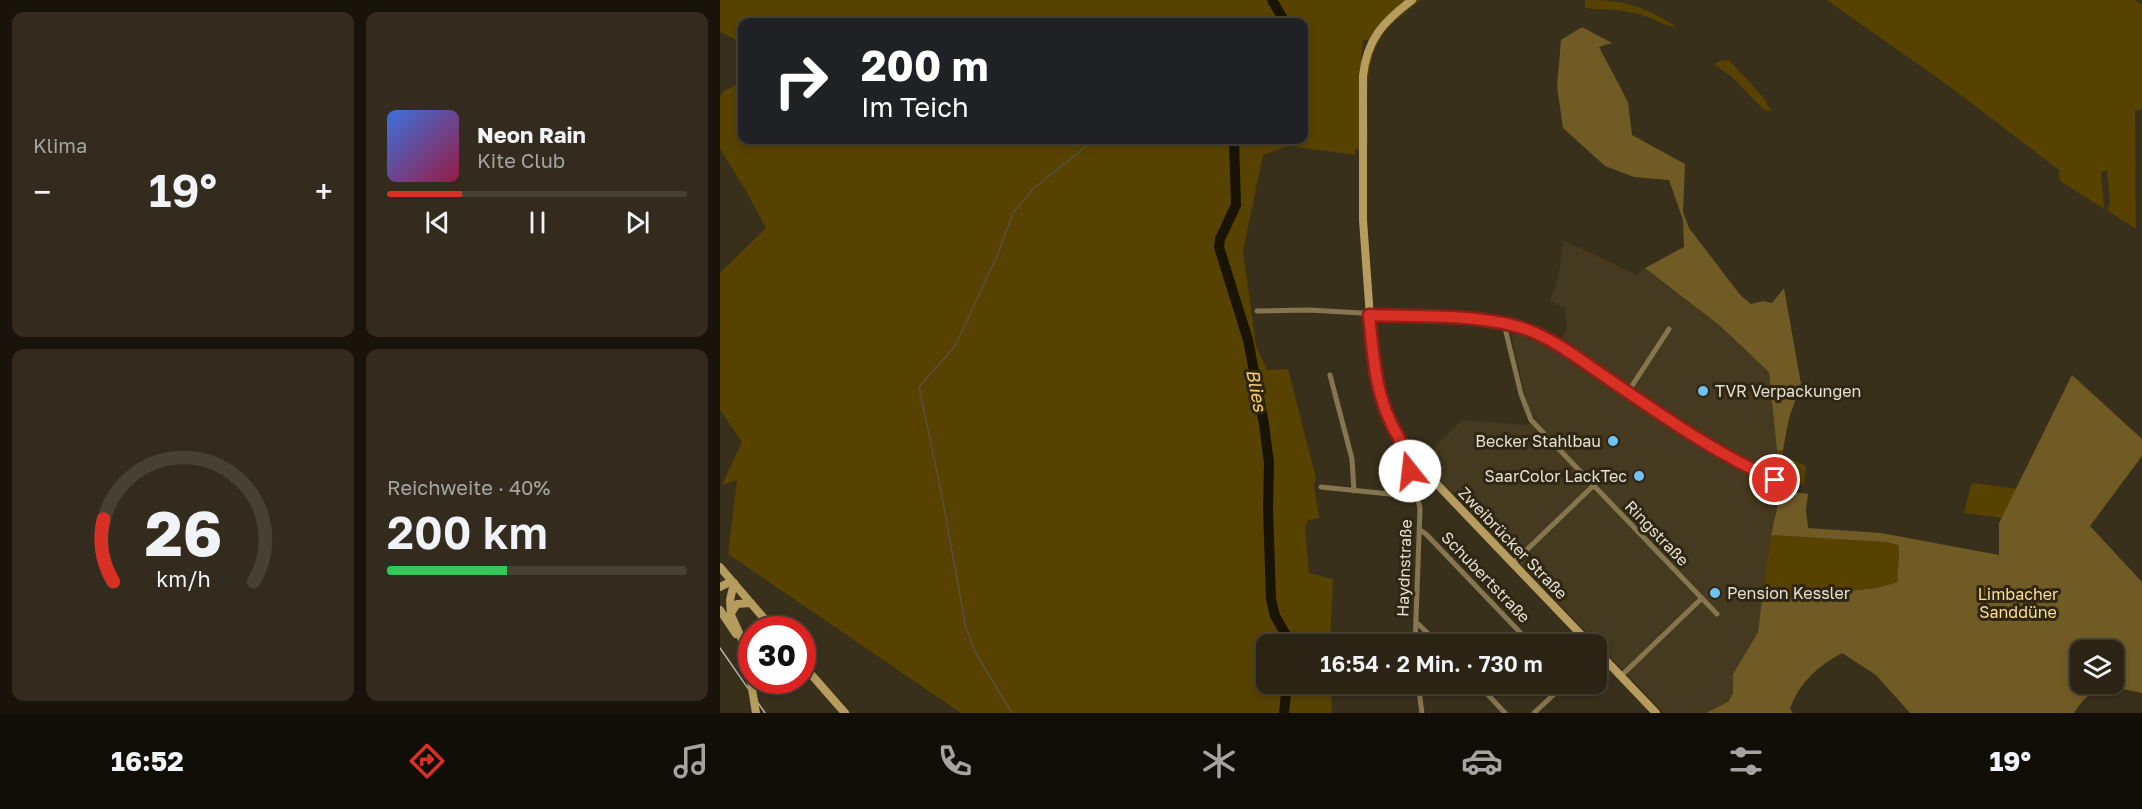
<!DOCTYPE html>
<html lang="de">
<head>
<meta charset="utf-8">
<style>
	body { margin:0; font-family:"Golos Text",sans-serif; background:#332c1e; color:#f1f3f6; height:100vh; display:flex; flex-direction:column; font-size:22px; white-space:nowrap }
	* { box-sizing:border-box; margin:0 }
	p { font-size:20px; color:#a6a4a0 }
	.icon { flex:none; width:33px; height:33px; fill:none; stroke:currentColor; stroke-width:2; stroke-linecap:round; stroke-linejoin:round }
	.map { position:relative; flex:1; overflow:hidden }
	.sheet { display:flex; flex-direction:column; gap:12px; padding:12px; background:#18140c; width:720px }
	.sheet>* { flex:none }
	.banner { position:absolute; left:18px; top:18px; width:570px; height:126px; border-radius:12px; box-shadow:0 3px 9px #0003,0 0 0 2px #474134; background:#202124; color:#fff; overflow:hidden }
	.fabs { position:absolute; left:1350px; top:640px; display:grid; gap:12px }
	.fabs a { display:grid; place-items:center; width:54px; height:54px; border-radius:12px; background:#2b2415; box-shadow:0 3px 9px #0003,0 0 0 2px #474134; font-size:30px }
	.speed { position:absolute; left:18px; top:616px; display:flex; gap:12px; font-size:30px; font-weight:700; text-align:center }
	.speed>* { display:grid; place-content:center; width:78px; height:78px; border-radius:50%; background:#2b2415; box-shadow:0 3px 9px #0003,0 0 0 2px #474134; line-height:1 }
	.speed .limit { border:9px solid #d22; background:#fff; color:#111 }
	.pin { position:absolute; display:grid; place-items:center; width:51px; height:51px; color:#fff; margin:-26px; border:3px solid #fff; border-radius:50%; box-shadow:0 2px 6px #0007 }
	.me { position:absolute; width:66px; margin:-33px; rotate:344deg; stroke-linejoin:round; filter:drop-shadow(0 0 4px #0008) }
	.turn { display:flex; align-items:center; gap:21px; height:126px; padding:0 24px; font-size:27px }
	.turn .icon { width:78px; height:78px; stroke-width:2.5 }
	.turn b { display:block; font-size:42px; line-height:51px }
	.big { font-size:45px; font-weight:600; line-height:1.1 }
	.sheet .card { flex:1; display:flex; flex-direction:column; justify-content:center; gap:9px; min-width:0; padding:0 21px; border-radius:12px; background:#332c1e }
	.sheet .dial { align-items:center; gap:0 }
	.dial svg { height:156px; overflow:visible; fill:none; stroke:#474134; stroke-width:7; stroke-linecap:round; text-anchor:middle }
	.dial text { fill:#f1f3f6; stroke:none }
	.song { display:flex; align-items:center; gap:18px }
	.cover { width:72px; height:72px; border-radius:9px; background:linear-gradient(135deg,hsl(220 70% 55%),hsl(340 70% 35%)) }
	.played { height:6px; border-radius:3px; background:linear-gradient(90deg,#d93025 25%,#474134 25%) }
	.keys { display:flex; justify-content:space-around; direction:ltr }
	.heat { display:flex; justify-content:space-between; align-items:center; font-size:33px; direction:ltr }
	.charge { height:9px; border-radius:4px; background:linear-gradient(90deg,#34c759 40%,#474134 0) }
	.sheet .tiles { flex:1; display:grid; gap:12px; grid-template-columns:repeat(2,1fr) }
	.trip { position:absolute; left:536px; top:634px; width:351px; height:60px; border-radius:12px; background:#2b2415; box-shadow:0 3px 9px #0003,0 0 0 2px #474134; font-weight:600; line-height:60px; text-align:center }
	.dock { display:flex; height:96px; justify-content:space-around; align-items:center; background:#110e08; color:#a6a4a0 }
	.dock .icon { width:42px; height:42px }
	.dock .active { color:#d93025 }
	.dock b { font-size:27px; color:#f1f3f6 }
	main { display:flex; flex:1; min-height:0 }
	.map>svg:first-child { display:block }
</style>
</head>
<body>
<main>
<section class="sheet">
<div class="tiles">
<div class="card"><p>Klima</p>
<div class="heat"><a>−</a><b class="big">19°</b><a>+</a></div>
</div>
<div class="card">
<div class="song"><i class="cover"></i><div><b>Neon Rain</b><p>Kite Club</p></div></div>
<div class="played"></div>
<div class="keys"><svg class="icon" aria-label="previous" viewBox="0 0 24 24"><path d="M18 5L8 12l10 7zM5 5v14"/></svg><svg class="icon" aria-label="pause" viewBox="0 0 24 24"><path d="M8 5v14M16 5v14"/></svg><svg class="icon" aria-label="next" viewBox="0 0 24 24"><path d="M6 5l10 7-10 7zM19 5v14"/></svg></div>
</div>
<div class="card dial"><svg viewBox="0 0 100 80">
<path d="M14 69A42 42 0 1 1 86 69"/>
<path d="M14 69A42 42 0 0 1 9 37" stroke="#d93025"/>
<text x="50" y="56" font-size="32" font-weight="700">26</text>
<text x="50" y="72" font-size="11">km/h</text>
</svg></div>
<div class="card"><p>Reichweite · 40%</p><b class="big">200 km</b><div class="charge"></div></div>
</div>
</section>
<div class="map">
<svg width="1422" height="713" viewBox="0 0 1422 713">
	<rect width="100%" height="100%" fill="#39301c"/>
	<path fill="#453a1f" d="M844,241L869,252L916,275L925,268L999,325L1049,372L1057,451L1056,470L1058,476L1063,480L1051,535L1038,632L1013,674V693L1008,702L986,713H944L701,460L742,420L807,425L816,419L808,408L792,338L793,334L798,331L814,336L836,347L847,329L845,309L830,300L837,283Z"/>
	<path fill="#574200" d="M0,0H688L663,21L649,40H643L640,79L639,149L635,150V155L569,146L543,155L523,251L536,346L547,370L568,369L596,478L594,485L599,518L588,520L585,528L589,573L613,579L610,645H546V684H611L612,713H241L8,554L17,480L2,485L22,442L0,410V273L46,228L25,189L0,149V96L4,91L22,82V140H584V22H22V43L0,32Z
		M696,0H701C688,10 673,20 663,34C642,64 648,109 648,143L645,148C645,122 641,69 652,47C661,27 680,13 696,0Z
		M865,0C906,0 923,6 957,27C944,27 935,18 922,15C903,9 885,10 865,8Z
		M1107,0H1415L1422,5V107L1420,110H1415L1416,229L1387,210L1390,203L1387,170L1381,172L1384,209L1340,181L1339,170L1233,89Z
		M1009,60L1043,97L1052,112L1043,109L1012,77L994,64L1000,61Z
		M1063,450L1062,455L1086,466L1084,485L1063,480L1058,476L1057,451Z
		M1255,483L1297,489L1282,518L1244,513L1251,485Z
		M1051,535L1166,542L1178,545C1181,557 1176,569 1178,582L1157,588L1042,600Z"/>
	<path fill="#705b25" fill-rule="evenodd" d="M862,27L892,43L879,47L908,102L912,135L965,164L963,212L969,228L1021,296L1031,304L1043,301L1052,303L1064,288L1081,384L1069,418L1063,450L1057,451L1049,372L999,325L925,268L964,247L963,220L949,180L914,177L885,166L843,128L837,86L841,40Z
		M1352,375L1422,439V456L1370,526L1422,582V693C1387,686 1375,681 1354,713H1190L1156,675L1122,653C1097,667 1080,682 1070,709L1073,713H986L1008,702L1013,693V674L1038,632L1042,600L1157,588L1178,582C1176,569 1181,557 1178,545L1166,542L1051,535L1061,490L1088,494L1086,510L1088,528L1161,533L1279,555V523ZM1360,651H1394V684H1360Z"/>
	<g fill="none" stroke-linecap="round" stroke-linejoin="round">
		<path stroke="#575144" stroke-width="1.5" d="M292,713L256,654L246,628L221,491L199,387L235,346L278,254L293,213L314,188L374,140"/>
		<path stroke="#1a1407" stroke-width="10" d="M552,0L565,22
			M514,140L516,205L500,239L499,247L528,340L544,424L549,463L548,508L551,599L555,616L566,635L567,645
			M564,713L567,684"/>
		<path stroke="#867650" stroke-width="5" d="M537,311L589,310L746,319C768,321 792,323 813,332C840,344 863,363 887,379C943,416 999,456 1060,483
			M784,324L801,394L811,420L997,614
			M610,375L632,459L634,491
			M908,392L949,329
			M691,457C686,473 698,492 700,509L695,645
			M601,487L699,497
			M700,530L706,534L812,645
			M793,563L873,486
			M696,622L720,645
			M901,676L982,598
			M698,684L702,713
			M758,684L785,713
			M814,713L845,684"/>
		<path stroke="#b69c5e" stroke-width="8" d="M692,0C663,22 647,39 643,76V220L653,359L659,397L667,419L691,457L871,645
			M0,567L54,630
			M14,583L10,600L11,615L24,644L30,676
			M0,587L8,583H14
			M0,610L16,634
			M11,613L17,604L31,603
			M876,650L936,713
			M82,664L125,713"/>
		<path stroke="#bdb7a9" stroke-width="1.5" d="M0,648L45,713"/>
		<path stroke="#b69c5e" stroke-width="8" d="M30,676L36,713"/>
	</g>
	<g fill="none" stroke-linecap="round" stroke-linejoin="round">
		<g stroke="#8d1f18" stroke-width="15">
			<path id="route" d="M690,471L691,457C656,408 655,373 649,315C698,317 768,313 813,332C839,343 863,362 887,378C941,415 995,453 1055,480"/>
		</g>
		<use href="#route" stroke="#d93025" stroke-width="10"/>
	</g>
	<g fill="#70c2f4" stroke="#2f2613" stroke-width="2">
		<circle cx="983" cy="391" r="6"/>
		<circle cx="893" cy="441" r="6"/>
		<circle cx="919" cy="476" r="6"/>
		<circle cx="995" cy="593" r="6"/>
	</g>
	<g text-anchor="middle" dominant-baseline="central" stroke-width="6" stroke-linejoin="round" paint-order="stroke">
		<g font-size="16" fill="#e5e0d4" stroke="#2f2613" text-anchor="start">
			<text x="995" y="391">TVR Verpackungen</text>
			<text x="881" y="441" text-anchor="end">Becker Stahlbau</text>
			<text x="907" y="476" text-anchor="end">SaarColor LackTec</text>
			<text x="1007" y="593">Pension Kessler</text>
		</g>
		<g font-size="16" fill="#e5e0d4" stroke="#2f2613">
			<text transform="translate(937 533) rotate(46)">Ringstraße</text>
			<text transform="translate(793 543) rotate(46)">Zweibrücker Straße</text>
			<text transform="translate(684 568) rotate(-88)">Haydnstraße</text>
			<text transform="translate(766 577) rotate(46)">Schubertstraße</text>
		</g>
		<g font-size="16" fill="#fcde97" stroke="#2f2613">
			<text x="1298" y="594">Limbacher<tspan x="1298" dy="18">Sanddüne</tspan></text>
		</g>
		<g font-size="18" font-style="italic" fill="#f6ce6a" stroke="#2f2613">
			<text transform="translate(537 390) rotate(79)">Blies</text>
		</g>
	</g>
</svg>
<div class="fabs">
<a><svg class="icon" aria-label="layers" viewBox="0 0 24 24"><path d="M12 4l9 5-9 5-9-5zM3 14l9 5 9-5"/></svg></a>
</div>
<div class="speed"><div class="limit">30</div></div>
<div class="pin" style="left:1055px;top:480px;background:#d93025"><svg class="icon" aria-label="arrive" viewBox="0 0 24 24"><path d="M6 21V4h12l-3 4 3 4H6"/></svg></div>
<svg class="me" style="left:690px;top:471px" viewBox="-20 -20 40 40"><circle r="19" fill="#fff"/><path d="M0-13L10 11 0 6-10 11z" fill="#d93025"/></svg>
<div class="trip">16:54 · 2 Min. · 730 m</div>
<div class="banner">
<div class="turn"><svg class="icon" aria-label="right" viewBox="0 0 24 24"><path d="M7 20v-9h11M14 6l5 5-5 5"/></svg><div><b>200 m</b>Im Teich</div></div>
</div>
</div>
</main>
<nav class="dock">
<b>16:52</b>
<svg class="icon active" aria-label="directions" viewBox="0 0 24 24"><path d="M12 3l9 9-9 9-9-9zM9 14v-3h6M13 9l2 2-2 2"/></svg>
<svg class="icon" aria-label="music" viewBox="0 0 24 24"><path d="M9 18V5l10-2v13"/><circle cx="6" cy="18" r="3"/><circle cx="16" cy="16" r="3"/></svg>
<svg class="icon" aria-label="phone" viewBox="0 0 24 24"><path d="M5 4h4l2 5-3 2q2 4 5 5l2-3 5 2v4C11 20 4 13 5 4z"/></svg>
<svg class="icon" aria-label="climate" viewBox="0 0 24 24"><path d="M12 3v18M4 7l16 10M4 17L20 7"/></svg>
<svg class="icon" aria-label="car" viewBox="0 0 24 24"><path d="M5 17H2v-5l4-1 3-4h7l3 4 3 1v5h-3M9 17h6M6 11h13"/><circle cx="7" cy="17" r="2"/><circle cx="17" cy="17" r="2"/></svg>
<svg class="icon" aria-label="filters" viewBox="0 0 24 24"><path d="M4 7h16M4 17h16"/><circle cx="9" cy="7" r="2"/><circle cx="15" cy="17" r="2"/></svg>
<b>19°</b>
</nav>
</body>
</html>
